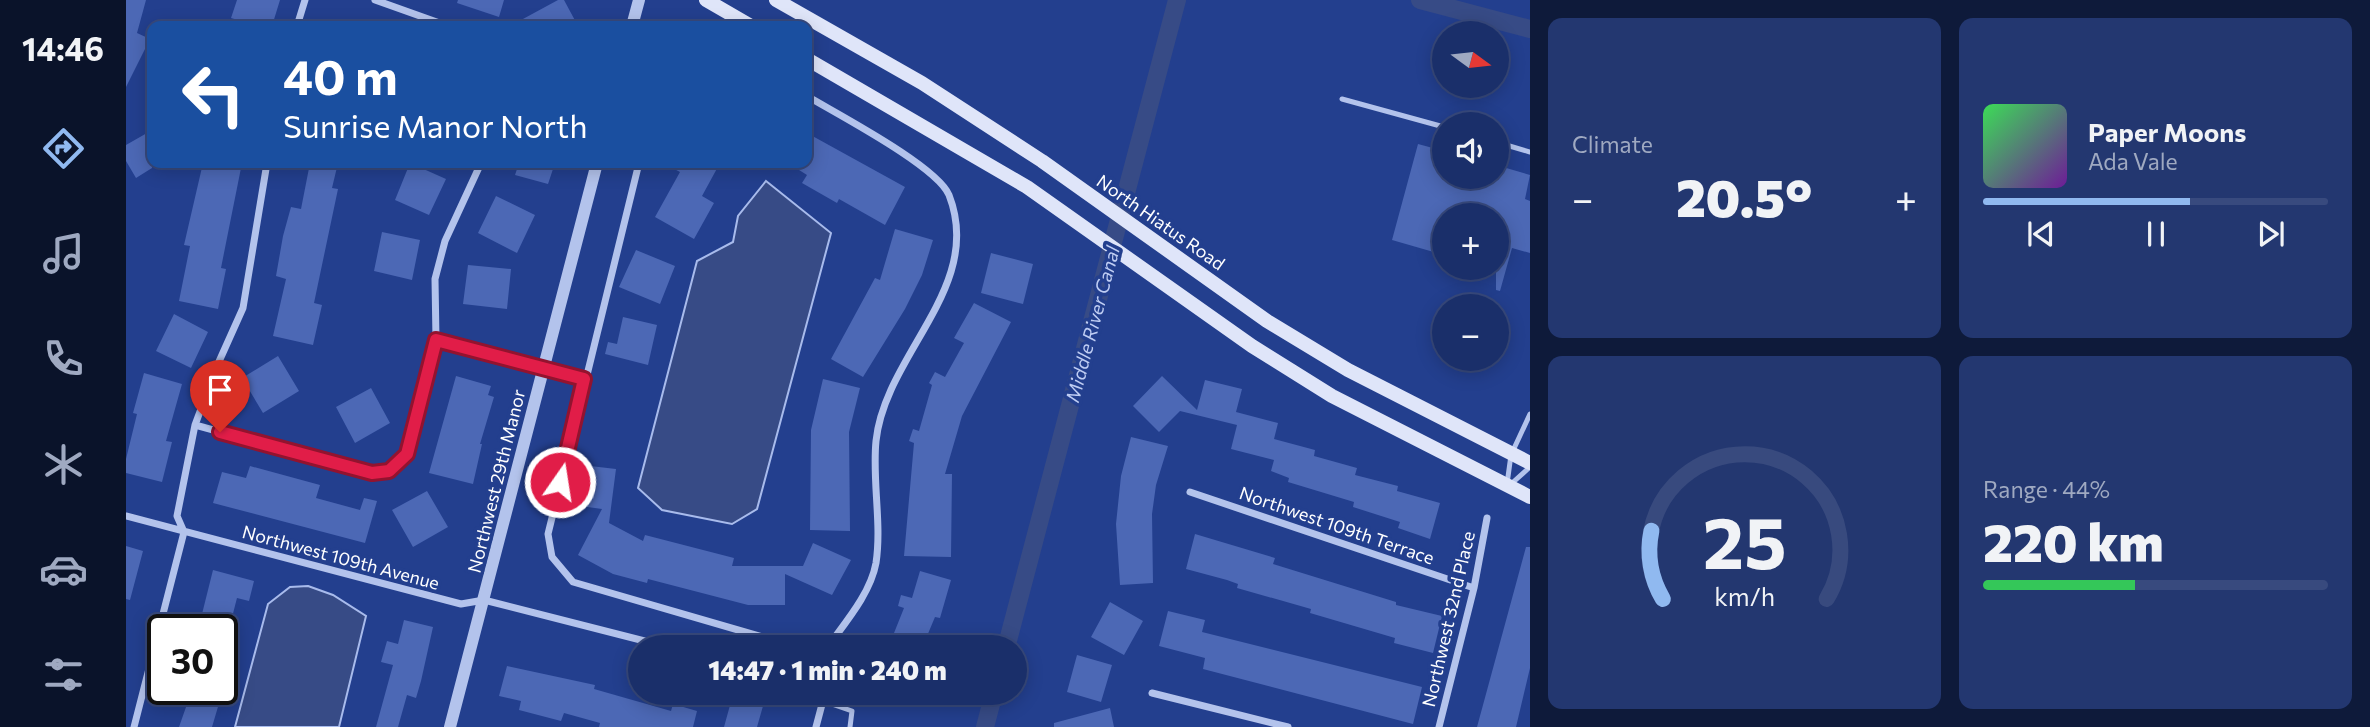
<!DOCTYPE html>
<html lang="en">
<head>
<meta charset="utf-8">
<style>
	body { margin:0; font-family:Commissioner,sans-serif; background:#233770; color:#f1f3f6; height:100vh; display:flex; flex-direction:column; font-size:26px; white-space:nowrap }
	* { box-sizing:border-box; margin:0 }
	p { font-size:23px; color:#9fa9c1 }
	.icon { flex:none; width:38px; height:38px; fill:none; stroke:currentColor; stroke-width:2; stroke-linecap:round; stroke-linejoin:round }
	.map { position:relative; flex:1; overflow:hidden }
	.details { display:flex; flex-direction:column; gap:18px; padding:18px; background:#0e1a3a; width:840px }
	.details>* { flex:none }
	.hud { position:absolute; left:21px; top:21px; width:665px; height:147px; border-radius:14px; box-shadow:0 4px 18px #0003,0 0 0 2px #384a7e; background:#1a4fa0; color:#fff; overflow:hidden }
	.needle { width:46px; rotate:105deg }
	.controls { position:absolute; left:1306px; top:21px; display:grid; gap:14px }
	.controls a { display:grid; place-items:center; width:77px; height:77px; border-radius:50%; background:#1a2f6a; box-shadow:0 4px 18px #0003,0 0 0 2px #384a7e; font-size:35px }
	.speed { position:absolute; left:21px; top:614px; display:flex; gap:14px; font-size:35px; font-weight:700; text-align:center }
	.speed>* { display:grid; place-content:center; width:91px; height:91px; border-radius:50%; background:#1a2f6a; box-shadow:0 4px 18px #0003,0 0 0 2px #384a7e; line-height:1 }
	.speed .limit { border:4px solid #111; border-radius:10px; background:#fff; color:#111 }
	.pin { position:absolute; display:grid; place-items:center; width:60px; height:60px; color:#fff; margin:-72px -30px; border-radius:50% 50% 50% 0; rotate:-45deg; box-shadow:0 0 7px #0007 }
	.pin .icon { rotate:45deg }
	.me { position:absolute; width:77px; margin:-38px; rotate:13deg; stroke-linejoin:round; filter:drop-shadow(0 0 5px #0008) }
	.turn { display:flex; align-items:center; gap:24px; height:147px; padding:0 21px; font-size:32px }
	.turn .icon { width:91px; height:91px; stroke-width:2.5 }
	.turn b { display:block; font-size:49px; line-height:60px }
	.big { font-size:52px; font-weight:800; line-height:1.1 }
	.details .tile { flex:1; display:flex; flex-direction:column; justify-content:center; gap:10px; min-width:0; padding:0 24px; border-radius:14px; background:#233770 }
	.details .dial { align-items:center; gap:0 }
	.dial svg { height:182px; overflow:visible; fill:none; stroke:#384a7e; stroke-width:7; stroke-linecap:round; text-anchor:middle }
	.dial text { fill:#f1f3f6; stroke:none }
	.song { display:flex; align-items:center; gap:21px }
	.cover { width:84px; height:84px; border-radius:10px; background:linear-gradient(135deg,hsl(130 70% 55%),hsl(280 70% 35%)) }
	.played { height:7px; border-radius:4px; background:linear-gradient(90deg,#90b9f0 60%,#384a7e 60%) }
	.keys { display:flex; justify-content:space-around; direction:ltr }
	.heat { display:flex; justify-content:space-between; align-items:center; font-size:38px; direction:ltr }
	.charge { height:10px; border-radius:5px; background:linear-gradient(90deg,#34c759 44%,#384a7e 0) }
	.details .tiles { flex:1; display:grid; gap:18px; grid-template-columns:repeat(2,1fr) }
	.trip { position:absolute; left:502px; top:635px; width:399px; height:70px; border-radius:35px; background:#1a2f6a; box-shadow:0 4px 18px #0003,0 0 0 2px #384a7e; font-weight:800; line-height:70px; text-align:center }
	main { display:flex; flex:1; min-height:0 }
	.menu { display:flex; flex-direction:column; width:126px; justify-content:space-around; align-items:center; background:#0a132a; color:#9fa9c1 }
	.menu .icon { width:49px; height:49px }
	.menu .selected { color:#90b9f0 }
	.menu b { font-size:32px; color:#f1f3f6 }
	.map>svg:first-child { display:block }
</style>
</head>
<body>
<main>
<nav class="menu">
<b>14:46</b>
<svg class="icon selected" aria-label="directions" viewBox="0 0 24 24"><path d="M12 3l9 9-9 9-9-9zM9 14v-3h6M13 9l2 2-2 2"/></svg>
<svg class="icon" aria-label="music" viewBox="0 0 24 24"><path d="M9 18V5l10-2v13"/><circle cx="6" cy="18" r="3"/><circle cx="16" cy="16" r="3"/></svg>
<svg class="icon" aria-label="phone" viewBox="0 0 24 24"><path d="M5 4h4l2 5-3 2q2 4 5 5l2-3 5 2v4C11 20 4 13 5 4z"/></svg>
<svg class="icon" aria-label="climate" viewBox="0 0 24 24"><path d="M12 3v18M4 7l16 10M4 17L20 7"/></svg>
<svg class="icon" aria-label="car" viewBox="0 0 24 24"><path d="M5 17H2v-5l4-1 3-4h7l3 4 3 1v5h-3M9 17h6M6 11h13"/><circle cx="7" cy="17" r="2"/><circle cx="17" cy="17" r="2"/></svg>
<svg class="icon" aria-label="filters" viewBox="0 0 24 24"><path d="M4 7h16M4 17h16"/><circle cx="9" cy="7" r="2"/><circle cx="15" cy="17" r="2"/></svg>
</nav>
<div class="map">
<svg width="1404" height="727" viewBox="0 0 1404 727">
	<rect width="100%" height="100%" fill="#233f8e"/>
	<path fill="#374b86" stroke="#a8bbec" stroke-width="2" d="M640,181L705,233L631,509L606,524L536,510L512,488L571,261L607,242L612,216Z
		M182,586L207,595L240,616L213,727H109L142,604L164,587Z"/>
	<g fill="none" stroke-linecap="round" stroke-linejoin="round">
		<path stroke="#374b86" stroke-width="18" d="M1294,0L1404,29
			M880,648L1051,0
			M859,727L868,693"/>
	</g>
	<path fill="#4c68b5" d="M0,0H20L11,33L24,39L0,87Z
		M111,0H154L146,26H133L105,18Z
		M332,0H378L373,17L331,3Z
		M432,0H438L452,26H384Z
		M21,133L26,142V168L10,178L0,161V145Z
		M681,133L779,187L759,225L713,199L711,203L676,183L681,175L662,163H681Z
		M1292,144L1318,151V177H1370V165L1404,175L1399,199L1404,201V253L1386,248L1374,291L1370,290V215H1318V255L1266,240Z
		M77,163H116L95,268L100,269L92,309L53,301L64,246L58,245Z
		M184,163H212L206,188L212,189L188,303L196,305L187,345L147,336L160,279L150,276L157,236L165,207L175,209Z
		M284,163L320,179L303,215L269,200Z
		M393,163H429L422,184L389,175Z
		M537,163H594L576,196L588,203L568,239L529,217L554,172Z
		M370,196L409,215L391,253L352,233Z
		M769,229L807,240L796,275L779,309L737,377L705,359L749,278L754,280Z
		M256,232L294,240L286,280L248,271Z
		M510,250L549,266L534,304L493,287Z
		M865,253L907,264L897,304L855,293Z
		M342,265L385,269L381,309L337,304Z
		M848,303L885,322L836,416L819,474H826L825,557L778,556L788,443L783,441L787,429L793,431L806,385L803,383L809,372L819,377L838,343L828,338Z
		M48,314L82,332L65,368L30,351Z
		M497,317L531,325L522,365L479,354L482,342L491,344Z
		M152,356L173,391L137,413L116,378Z
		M18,373L56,384L40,441L46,442L36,482L0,473V459L11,414L7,413Z
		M330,376L365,386L362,395L368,397L354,444H356L347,484L303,473Z
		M1036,376L1071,410L1079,380L1116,389L1110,412L1152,423L1148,439L1189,450L1188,456L1231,468L1229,475L1272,486L1271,491L1314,503L1304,539L1272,528L1274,522L1227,507L1228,502L1162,482L1163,478L1145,471L1148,460L1105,449L1111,425L1054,411L1033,432L1007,406Z
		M697,379L734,388L723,432L724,531L684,530L685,430Z
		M245,388L264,423L229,443L210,407Z
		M1005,437L1042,446L1030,485L1026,514L1027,583L994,585L990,524L995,476Z
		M447,464L490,469L483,523L517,541L519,535L608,558L606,566H677L687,543L725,560L706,595L659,574V605H622L522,579L521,583L487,574L452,555L476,509L440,504Z
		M124,466L194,485L190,498L234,510L238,498L251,501L239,543L87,503L96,472L120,478Z
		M301,491L322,527L287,547L266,510Z
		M1069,534L1149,558L1147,564L1270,602V605L1316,616L1307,653L1268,643L1269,638L1184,613L1185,609L1111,588L1112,584L1101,580L1060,569Z
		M0,546L17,551L4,600L0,599Z
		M1400,547H1404V668L1390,727H1351Z
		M87,570L128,581L123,601L111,598L103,629L111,631L101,670L96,669V630H80L83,616L76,614Z
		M794,571L825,580L814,618L809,617L796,648H762L778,608L772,606L775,595L786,598Z
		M984,602L1017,621L998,655L965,637Z
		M1042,611L1079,620L1076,632L1296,687L1287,724L1077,669L1079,658L1033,646Z
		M278,620L307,627L295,681L290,698L281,695L272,727H250L267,665L255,662L261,641L272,644Z
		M951,655L986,665L975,702L941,692Z
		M381,666L469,685L468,689L545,711L547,704L571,711L567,727H473L474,723L438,713L435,721L393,710L395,701L373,696Z
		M66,690H97L86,727H53Z
		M606,698L637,706L631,727H598Z
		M984,708L988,727H928V723Z"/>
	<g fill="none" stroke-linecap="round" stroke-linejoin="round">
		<path stroke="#b3c3ec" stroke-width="5" d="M1216,99L1318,127
			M1370,142L1404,152
			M1381,484L1385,455L1404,414
			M1385,484L1404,467
			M697,701L726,711L724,727"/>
		<path stroke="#b3c3ec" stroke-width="7" d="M249,0L322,26
			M171,26L179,0
			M681,96C711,114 811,166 823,195C859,287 759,354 750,441C746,481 756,523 750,563C745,591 723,618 706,641L705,648
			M513,163L422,534L426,557L447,582L650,641H706
			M310,340L458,379
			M69,425L246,473L263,471L281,454L310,340L309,279L319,241L355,163
			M1064,492L1348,588
			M0,516L335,604L358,600L546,648
			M1026,693L1162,727
			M8,727L58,532L51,516L69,425L91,366L117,308L141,163
			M690,727L699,693
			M1313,727L1348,588L1361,518"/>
		<path stroke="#b3c3ec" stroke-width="12" d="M506,26L513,0
			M324,727L471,163"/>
		<path stroke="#dfe5f9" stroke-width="14" d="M580,0L625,26
			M650,0L796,83L916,161L1141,321L1222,370L1404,463
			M681,59L901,187L1126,346L1206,396L1404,497"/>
	</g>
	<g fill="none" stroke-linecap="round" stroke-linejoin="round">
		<g stroke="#92132f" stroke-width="18">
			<path id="route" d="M94,432L246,473L263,471L281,454L310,340L458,379L434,482"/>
		</g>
		<use href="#route" stroke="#e11d48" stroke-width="12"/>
	</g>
	<g text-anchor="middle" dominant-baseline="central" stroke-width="7" stroke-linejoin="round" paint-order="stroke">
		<g font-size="18" fill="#fff" stroke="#233f8e">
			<text transform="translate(1035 222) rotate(35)">North Hiatus Road</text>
			<text transform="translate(370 481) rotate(-76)">Northwest 29th Manor</text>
			<text transform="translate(1211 525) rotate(19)">Northwest 109th Terrace</text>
			<text transform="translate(215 557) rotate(15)">Northwest 109th Avenue</text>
			<text transform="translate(1322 619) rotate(-77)">Northwest 32nd Place</text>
		</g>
		<g font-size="19" font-style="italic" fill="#bfcdf3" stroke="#233f8e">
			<text transform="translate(966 324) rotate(-75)">Middle River Canal</text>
		</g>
	</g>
</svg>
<div class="controls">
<a><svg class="needle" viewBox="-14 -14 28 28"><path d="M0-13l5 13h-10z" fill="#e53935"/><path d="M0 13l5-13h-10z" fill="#9fa9c1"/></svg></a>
<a><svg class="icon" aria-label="sound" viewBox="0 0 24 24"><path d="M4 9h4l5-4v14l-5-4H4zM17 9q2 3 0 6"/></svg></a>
<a>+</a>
<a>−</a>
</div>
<div class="speed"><div class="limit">30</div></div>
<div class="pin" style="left:94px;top:432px;background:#d93025"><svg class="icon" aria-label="arrive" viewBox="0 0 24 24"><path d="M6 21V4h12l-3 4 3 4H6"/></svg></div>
<svg class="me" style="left:434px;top:482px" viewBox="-20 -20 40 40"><circle r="17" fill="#e11d48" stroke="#fff" stroke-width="3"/><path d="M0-11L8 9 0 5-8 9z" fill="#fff"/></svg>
<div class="trip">14:47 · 1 min · 240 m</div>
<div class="hud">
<div class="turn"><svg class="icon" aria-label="left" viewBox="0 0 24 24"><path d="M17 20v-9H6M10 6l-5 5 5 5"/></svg><div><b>40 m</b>Sunrise Manor North</div></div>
</div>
</div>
<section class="details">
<div class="tiles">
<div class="tile"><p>Climate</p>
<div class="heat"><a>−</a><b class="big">20.5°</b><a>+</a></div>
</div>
<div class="tile">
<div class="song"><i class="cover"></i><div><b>Paper Moons</b><p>Ada Vale</p></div></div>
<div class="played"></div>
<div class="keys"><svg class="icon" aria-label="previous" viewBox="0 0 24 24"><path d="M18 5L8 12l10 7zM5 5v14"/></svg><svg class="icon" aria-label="pause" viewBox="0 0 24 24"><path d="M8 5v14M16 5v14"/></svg><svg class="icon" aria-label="next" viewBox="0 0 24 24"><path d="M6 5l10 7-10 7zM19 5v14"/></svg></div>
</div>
<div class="tile dial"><svg viewBox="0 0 100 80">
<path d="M14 69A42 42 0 1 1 86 69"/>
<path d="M14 69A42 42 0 0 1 9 39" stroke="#90b9f0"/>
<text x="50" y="56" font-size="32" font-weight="700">25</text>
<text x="50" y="72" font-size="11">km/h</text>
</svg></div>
<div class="tile"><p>Range · 44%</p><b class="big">220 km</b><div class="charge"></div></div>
</div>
</section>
</main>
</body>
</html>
